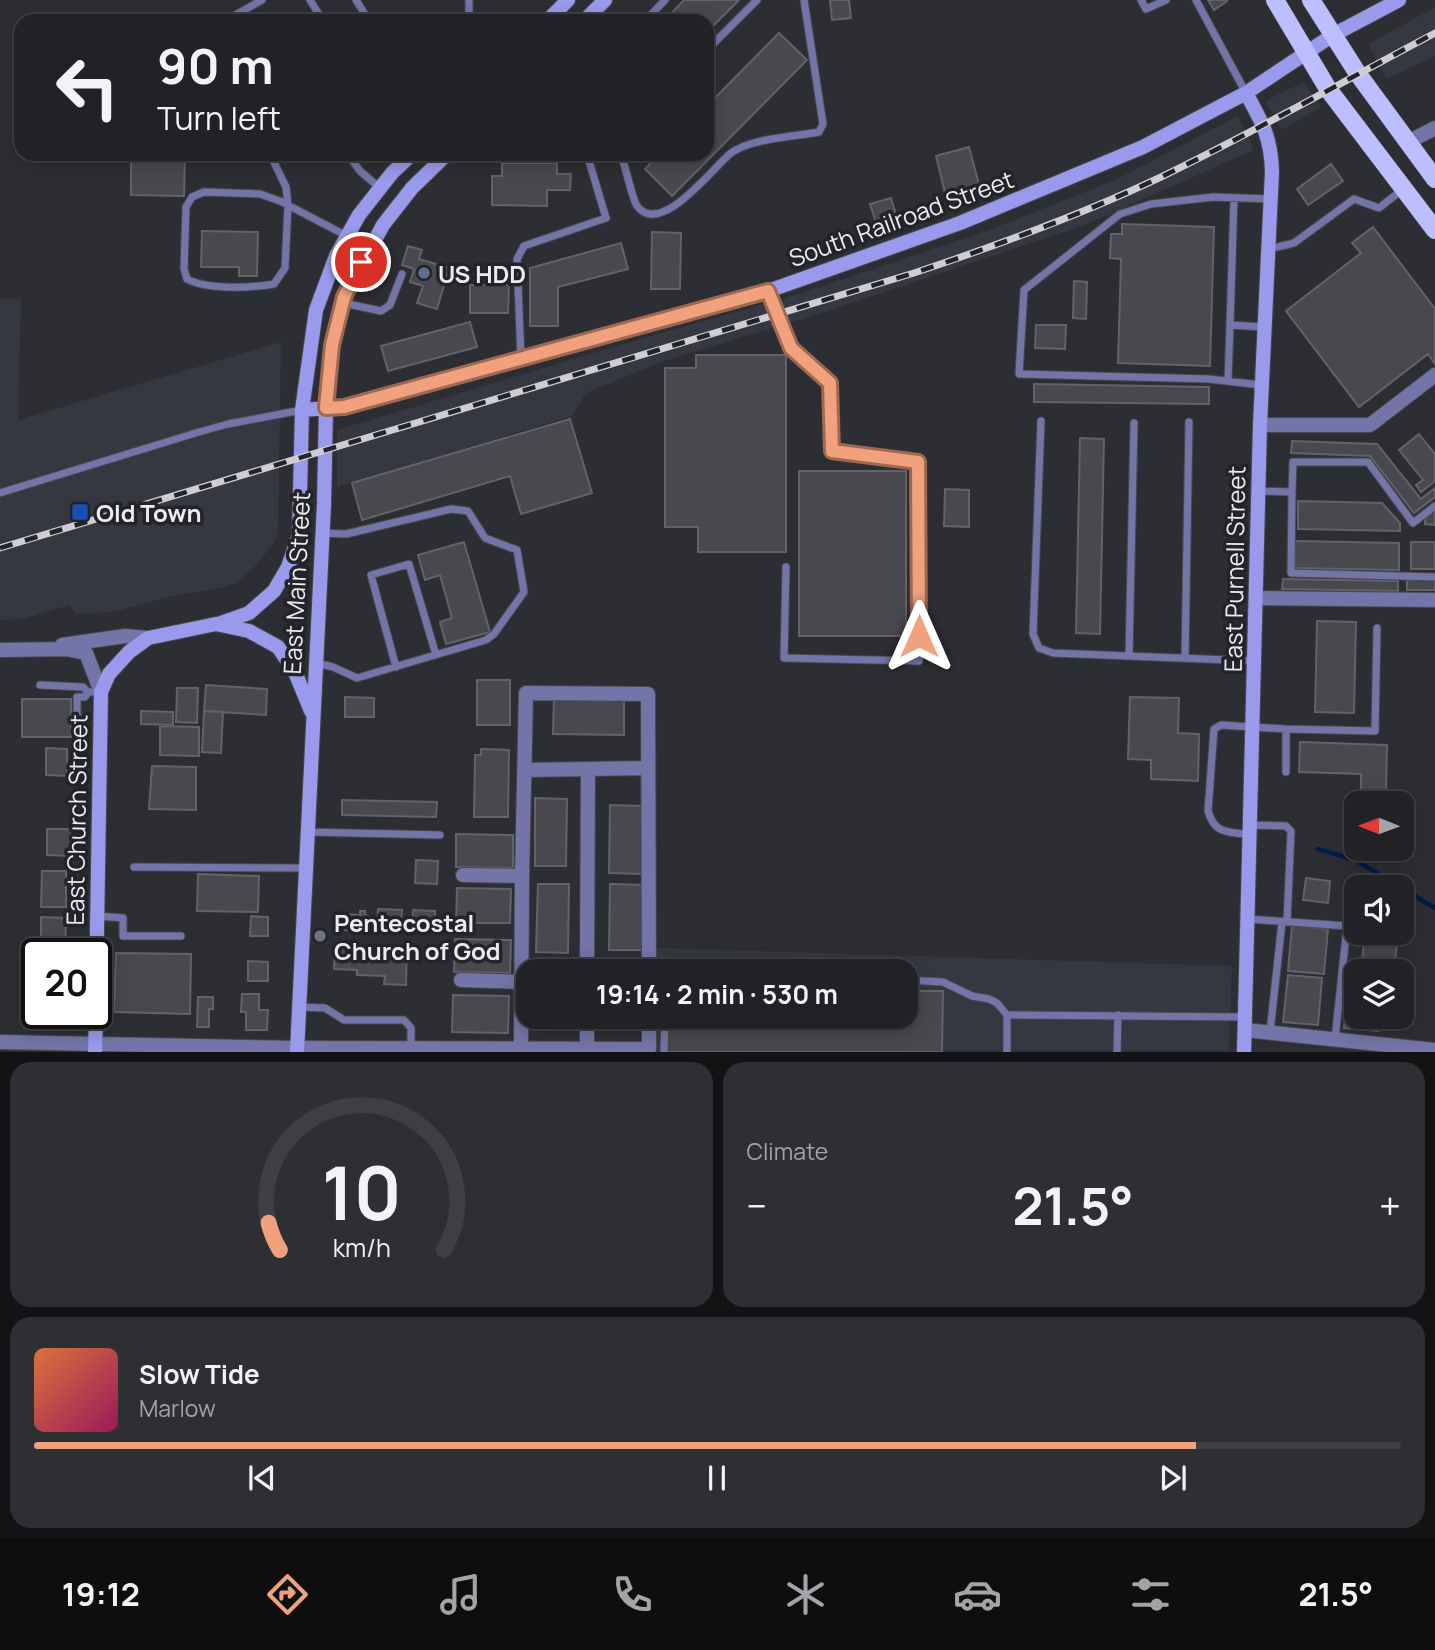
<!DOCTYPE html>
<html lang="en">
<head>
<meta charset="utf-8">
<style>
	body { margin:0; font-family:Manrope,sans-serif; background:#2e2f32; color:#f1f3f6; height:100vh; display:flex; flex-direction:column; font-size:26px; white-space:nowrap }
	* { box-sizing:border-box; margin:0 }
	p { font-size:23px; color:#a2a4a7 }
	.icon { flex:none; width:38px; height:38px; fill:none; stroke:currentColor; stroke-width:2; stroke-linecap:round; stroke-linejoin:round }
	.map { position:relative; height:1052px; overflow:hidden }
	.sheet { display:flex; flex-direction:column; gap:10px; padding:10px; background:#131315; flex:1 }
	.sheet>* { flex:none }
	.guide { position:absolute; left:14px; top:14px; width:700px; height:147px; border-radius:21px; box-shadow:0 4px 18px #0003,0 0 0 2px #3f3f43; background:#222226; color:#f1f3f6; overflow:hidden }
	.needle { width:46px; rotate:271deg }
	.tools { position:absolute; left:1344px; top:791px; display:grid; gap:14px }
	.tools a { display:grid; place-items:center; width:70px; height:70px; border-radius:14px; background:#222226; box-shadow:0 4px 18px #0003,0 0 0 2px #3f3f43; font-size:35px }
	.speed { position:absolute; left:21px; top:938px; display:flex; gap:14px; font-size:35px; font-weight:700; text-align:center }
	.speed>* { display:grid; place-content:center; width:91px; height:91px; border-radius:50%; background:#222226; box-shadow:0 4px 18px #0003,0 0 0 2px #3f3f43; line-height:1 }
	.speed .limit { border:4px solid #111; border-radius:10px; background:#fff; color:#111 }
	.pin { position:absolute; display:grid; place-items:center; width:60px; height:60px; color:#fff; margin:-30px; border:4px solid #fff; border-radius:50%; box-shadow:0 2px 7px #0007 }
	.me { position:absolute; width:77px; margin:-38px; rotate:0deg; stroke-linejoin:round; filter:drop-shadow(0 0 5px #0008) }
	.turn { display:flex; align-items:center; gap:24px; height:147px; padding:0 28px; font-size:32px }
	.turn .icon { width:91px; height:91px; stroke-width:2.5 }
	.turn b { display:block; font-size:49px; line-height:60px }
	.big { font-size:52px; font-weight:700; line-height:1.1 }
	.sheet .widget { flex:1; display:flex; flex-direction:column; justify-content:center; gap:10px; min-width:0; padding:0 24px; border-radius:21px; background:#2e2f32 }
	.sheet .dial { align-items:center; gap:0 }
	.dial svg { height:182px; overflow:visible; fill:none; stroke:#3f3f43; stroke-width:7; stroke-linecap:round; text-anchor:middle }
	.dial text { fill:#f1f3f6; stroke:none }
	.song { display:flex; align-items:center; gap:21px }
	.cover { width:84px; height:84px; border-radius:10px; background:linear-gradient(135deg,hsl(20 70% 55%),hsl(330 70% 35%)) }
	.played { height:7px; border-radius:4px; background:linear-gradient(90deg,#f1a17d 85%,#3f3f43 85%) }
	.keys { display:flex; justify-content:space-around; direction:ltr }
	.heat { display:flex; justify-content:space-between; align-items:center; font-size:38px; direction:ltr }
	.sheet .tiles { flex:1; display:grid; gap:10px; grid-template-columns:1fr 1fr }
	.widget:last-child { grid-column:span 2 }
	.trip { position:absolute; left:516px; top:959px; width:402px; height:70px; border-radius:21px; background:#222226; box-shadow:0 4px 18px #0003,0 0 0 2px #3f3f43; font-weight:700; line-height:70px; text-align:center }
	.menu { display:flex; height:112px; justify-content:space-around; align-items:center; background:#0e0e0f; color:#a2a4a7 }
	.menu .icon { width:49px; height:49px }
	.menu .on { color:#f1a17d }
	.menu b { font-size:32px; color:#f1f3f6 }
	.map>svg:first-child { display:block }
</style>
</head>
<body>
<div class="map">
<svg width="1435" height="1052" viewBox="0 0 1435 1052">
	<rect width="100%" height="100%" fill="#2d2e33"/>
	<path fill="#353741" d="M1435,7V56L1386,79L1368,44Z
		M1304,82L1321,107L1282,130L1265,101Z
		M1238,116L1254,150L1087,224L822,313L664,361L586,393L572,416L337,487V430L647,337L805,292L982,233L1117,179Z
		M0,299H21L18,420L281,342L278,534L274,543L252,570L234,584L224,587L169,597L112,612L76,614L69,605L23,619L0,620Z
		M657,948L1232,966L1229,1051L657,1052V1017H906V971H657Z"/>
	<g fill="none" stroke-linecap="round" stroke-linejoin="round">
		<path stroke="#001c48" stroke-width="4.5" d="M1318,849L1355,860L1401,887
			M1402,888L1435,908"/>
	</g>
	<path fill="#48484e" stroke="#626368" stroke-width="2" d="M684,0H739L707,32V21H664Z
		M830,0H849L851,18L832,20Z
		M1208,0H1226L1227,1L1214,10Z
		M779,33L807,60L672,196L645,169L659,154H707V106Z
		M969,147L980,188L946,197L936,156Z
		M131,157L185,158L184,196L131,195Z
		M502,163H557V174H571L570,190H547V206L492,205V176H502Z
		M1331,164L1343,181L1308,205L1297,189Z
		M891,198L900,228L880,235L870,204Z
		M1122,224L1214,227L1210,366L1118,363L1121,259L1110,258L1111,234H1122Z
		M1373,227L1435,309V364L1428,354L1359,407L1286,311L1361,253L1352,243Z
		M202,231L258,232L257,276H239V267H201Z
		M652,232L681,233L680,289H651Z
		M621,243L628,269L558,287V326H530V268Z
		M408,246L422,250L419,259L449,268L437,309L417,303L423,286L410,282L414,269L402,265Z
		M1074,281L1087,282L1086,319L1073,318Z
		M470,285H509L508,313H470Z
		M470,322L477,347L388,371L381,346Z
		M1036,325H1066L1065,349L1035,348Z
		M696,355H786V552H698V527H665V368H696Z
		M1034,384L1209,387V404L1034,402Z
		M570,419L592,493L521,514L510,476L362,520L352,483Z
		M1419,434L1435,454V481L1421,492L1416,485L1423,480L1399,450Z
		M1080,438L1104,439L1100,634L1076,633Z
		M1292,441L1377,444L1421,499L1435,488V497L1414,513L1370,456L1291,453Z
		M799,471H906V636H799Z
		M945,489L969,490V527L944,526Z
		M1298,501L1382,503L1400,523V531L1298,529Z
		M1431,512H1435V525L1425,524V518Z
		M1295,541L1399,543V570L1295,568Z
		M464,542L490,632L446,644L440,622L452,618L440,575L425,580L418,555Z
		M1411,542H1435V569H1411Z
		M1283,579L1398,581V591L1282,589Z
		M1407,580H1435V590H1407Z
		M1317,621L1356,622L1354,713L1315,712Z
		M477,680H510V725H477Z
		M206,685L267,689L266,715L204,711Z
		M177,688H198L197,723L176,722Z
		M345,697L374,698V717H345Z
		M554,697L624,698V735L553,734Z
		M1130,697L1179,698L1178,733L1199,734L1198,781L1151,779V760L1128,759Z
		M22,699H71V737H22Z
		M141,711L173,712V725L141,724Z
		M204,711L223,712L221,753L202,752Z
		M160,726L199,727V756L160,755Z
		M1300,742L1387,745L1386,792L1361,791V774L1299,772Z
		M46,748L67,749V776L46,775Z
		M481,749L509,750L508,817H474L475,755H481Z
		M152,766L196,767V810L149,809Z
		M535,798L567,799L566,866H535Z
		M342,800L437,802L436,817L342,815Z
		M610,805L644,806L643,874L609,873Z
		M47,829H71L70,856L47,855Z
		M456,834L513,835V868L456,867Z
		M416,860L438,861L437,884L415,883Z
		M42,871H66V907H41Z
		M198,874L259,876L258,912L197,911Z
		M1306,878L1330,881L1328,903L1303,900Z
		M538,884H569L568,953L536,952Z
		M610,884L645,885L643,950H609Z
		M457,888L511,889L510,923H456Z
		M378,909L402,910L401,926L377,925Z
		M413,910L435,911V926L412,925Z
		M360,911H365V915L368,916L367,931L345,930L346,914L360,915Z
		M251,916L268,917V936H250Z
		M41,917L66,918L65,954H41Z
		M1292,925L1328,929L1324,974L1288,971Z
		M1365,933L1398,936L1394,971H1361Z
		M455,939L511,940L510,973L454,972Z
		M335,945L407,947L406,985L384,984L385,976L357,975V970L334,969Z
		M116,953L191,954L190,1014L114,1012Z
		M609,959H644V971H609Z
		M536,960L568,961V971H536Z
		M248,961L268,962V981H248Z
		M1288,975L1322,978L1318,1025L1283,1022Z
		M1348,981L1356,982V1017H1380L1378,1031L1344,1028Z
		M906,991H943L942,1052H667L668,1017H906Z
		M242,994H259V1010H268L267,1030H246V1012H241Z
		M453,995L509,996L508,1033L452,1032Z
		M198,997H213V1009H209V1027H197Z
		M43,1013H67V1024H42Z
		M535,1017H567V1030H535Z
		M608,1017H643V1028L608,1027Z"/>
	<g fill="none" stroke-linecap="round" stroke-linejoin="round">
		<g stroke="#48494d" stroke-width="9">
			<path id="lane" d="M310,0L323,21
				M356,0L369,21
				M469,0V21
				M1141,0L1146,9L1166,0
				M1196,0L1246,93
				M225,21L262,0
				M645,21L665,0
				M707,50L757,0
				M270,154L286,187L288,205L285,268L274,284C250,288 208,290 187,279L184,269L186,207L192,197L204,192L260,194L280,201L347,236
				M353,154L352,160L360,171L380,188
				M621,154C625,165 632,198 637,206C661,238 714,166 731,153C751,138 794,137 819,132L823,124L804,0
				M1234,198L1230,325L1264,327
				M1269,249L1294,243L1354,199L1379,208L1402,190
				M768,292L791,348L830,382L832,451L918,462L919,661L784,658L786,567
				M343,303L381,311L390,305L402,274
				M521,359L517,259L524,246L606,218L587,154
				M1228,381L1230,325
				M1261,385L1209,379L1019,374L1024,290L1120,214L1151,204L1213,197L1271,199
				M1041,421L1033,634L1039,648L1053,653L1254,661
				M1259,491L1292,492L1293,462H1368L1413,523L1435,506
				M1292,492L1291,573L1435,577
				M0,493L199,432L228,424L302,410
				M1129,656L1134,423
				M1185,658L1189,422
				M316,663L333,667L357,678L486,640L494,634L524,592L517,550L485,538L468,511L451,509L346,534L322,533
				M396,667L371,575L409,564L436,655
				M40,685L83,687L88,692H101
				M77,726V697H85L88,692
				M1286,729L1375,731L1377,628
				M1250,825L1286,826L1291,831L1287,922
				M308,832L440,835
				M1249,835C1228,831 1215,835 1208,811L1214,729L1221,725L1286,729V772
				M134,867L305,868
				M98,916L123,918V936H181
				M1248,919L1347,926L1335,1039
				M666,971V961L781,971
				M906,980L943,982L972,996L989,999L997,1003L1007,1015V1052
				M300,1007L325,1008L344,1020H404L411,1028V1049
				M1007,1015L1244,1017
				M1270,1032L1282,922
				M664,1052L665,1017
				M1117,1052L1118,1015"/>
		</g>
		<g stroke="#48494d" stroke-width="16">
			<path id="street" d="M1408,142L1435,128
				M1260,425H1370L1435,375
				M1257,598L1435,600
				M62,645L125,636L148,638
				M0,650L66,649L86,653L101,692
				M524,770L648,768
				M463,875L522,876L521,1052
				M522,876L526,693L648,694L649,971
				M587,971L588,770
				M461,980L522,982
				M1245,1030L1435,1050
				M0,1042L297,1048L649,1049V1017
				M587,1052V1017"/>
		</g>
		<g stroke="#48494d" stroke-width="16">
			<path id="secondary" d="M547,21L568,0
				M584,21L605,0
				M302,410L344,407L768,291L960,223L1143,147L1246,93L1333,35L1399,0
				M218,624L249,613L274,591L288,567L299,535L302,410L316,310L336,256L359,215L392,173L412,154
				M96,989L101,692L109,674L129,652L148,638L216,624L249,631L278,647L295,672L311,711
				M95,1052L96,1013
				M297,1052L324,504L326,408L332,345L344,297L383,225L412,188L447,154
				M1244,1052L1260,425L1272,171C1271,137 1262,122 1246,93"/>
		</g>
		<g stroke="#48494d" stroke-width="19">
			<path id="primary" d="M1275,0L1328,89L1435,230
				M1311,0L1358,74L1435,179"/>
		</g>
		<use href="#lane" stroke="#7374a7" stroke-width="7"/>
		<use href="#street" stroke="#7374a7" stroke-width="14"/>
		<use href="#secondary" stroke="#9a9aec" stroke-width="14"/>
		<use href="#primary" stroke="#bcbefe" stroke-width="18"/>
		<g stroke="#ceced2" stroke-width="7">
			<path id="rail" d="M0,548L914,273C998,245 1081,215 1161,177C1254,132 1344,81 1435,33"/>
		</g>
		<use href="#rail" stroke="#232429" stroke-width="4.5" stroke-dasharray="13" stroke-linecap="butt"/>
	</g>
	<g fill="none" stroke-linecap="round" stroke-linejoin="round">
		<g stroke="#9d6951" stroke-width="18">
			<path id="route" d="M361,262L344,297L332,345L326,408L344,407L768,291L791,348L830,383L832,451L918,462L919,636"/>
		</g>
		<use href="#route" stroke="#f1a17d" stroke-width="12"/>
	</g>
	<circle fill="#5c6f8a" stroke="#232429" stroke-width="2.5" cx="424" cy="273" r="7"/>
	<rect fill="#1a4fb4" stroke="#232429" stroke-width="2.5" x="71" y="503" width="18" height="18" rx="3.5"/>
	<circle fill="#6b7280" stroke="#232429" stroke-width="2.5" cx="320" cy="936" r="7"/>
	<g text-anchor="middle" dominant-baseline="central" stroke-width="7" stroke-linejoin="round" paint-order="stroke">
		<g font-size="24" fill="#ececf0" stroke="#232429">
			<text transform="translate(901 218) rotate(-20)">South Railroad Street</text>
			<text transform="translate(1234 569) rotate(-89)">East Purnell Street</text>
			<text transform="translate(296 583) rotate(-87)">East Main Street</text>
			<text transform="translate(76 820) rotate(-89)">East Church Street</text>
		</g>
		<g font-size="24" font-weight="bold" fill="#ececf0" stroke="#232429" text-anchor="start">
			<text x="438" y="273">US HDD</text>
			<text x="96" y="512">Old Town</text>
			<text x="334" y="922">Pentecostal<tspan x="334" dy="28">Church of God</tspan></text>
		</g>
	</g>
</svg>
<div class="tools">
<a><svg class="needle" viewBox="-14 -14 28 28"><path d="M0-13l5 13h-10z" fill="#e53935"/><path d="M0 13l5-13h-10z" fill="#a2a4a7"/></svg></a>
<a><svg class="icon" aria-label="sound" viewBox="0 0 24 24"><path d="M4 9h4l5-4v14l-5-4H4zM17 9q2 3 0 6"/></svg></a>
<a><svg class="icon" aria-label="layers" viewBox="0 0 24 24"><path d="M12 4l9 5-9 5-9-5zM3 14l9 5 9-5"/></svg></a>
</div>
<div class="speed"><div class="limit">20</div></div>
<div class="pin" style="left:361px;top:262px;background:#d93025"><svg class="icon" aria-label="arrive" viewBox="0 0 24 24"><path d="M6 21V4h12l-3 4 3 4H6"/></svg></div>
<svg class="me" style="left:919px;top:636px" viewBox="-20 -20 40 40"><path d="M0-17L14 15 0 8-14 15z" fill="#f1a17d" stroke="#fff" stroke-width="4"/></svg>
<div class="trip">19:14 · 2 min · 530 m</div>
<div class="guide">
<div class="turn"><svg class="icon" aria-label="left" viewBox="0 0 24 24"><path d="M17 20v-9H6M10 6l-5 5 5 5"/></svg><div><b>90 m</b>Turn left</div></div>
</div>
</div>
<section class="sheet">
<div class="tiles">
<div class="widget dial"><svg viewBox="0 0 100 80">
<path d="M14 69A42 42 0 1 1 86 69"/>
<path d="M14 69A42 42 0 0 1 9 57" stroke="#f1a17d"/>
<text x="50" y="56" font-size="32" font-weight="700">10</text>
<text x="50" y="72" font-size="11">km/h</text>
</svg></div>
<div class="widget"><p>Climate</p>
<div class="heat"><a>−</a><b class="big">21.5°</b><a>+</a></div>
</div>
<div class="widget">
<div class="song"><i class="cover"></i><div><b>Slow Tide</b><p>Marlow</p></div></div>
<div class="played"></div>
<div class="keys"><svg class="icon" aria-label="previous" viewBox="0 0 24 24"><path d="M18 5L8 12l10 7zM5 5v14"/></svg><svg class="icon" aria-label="pause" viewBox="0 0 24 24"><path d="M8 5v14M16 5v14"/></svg><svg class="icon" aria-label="next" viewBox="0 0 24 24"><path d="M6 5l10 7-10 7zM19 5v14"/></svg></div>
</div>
</div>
</section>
<nav class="menu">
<b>19:12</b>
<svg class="icon on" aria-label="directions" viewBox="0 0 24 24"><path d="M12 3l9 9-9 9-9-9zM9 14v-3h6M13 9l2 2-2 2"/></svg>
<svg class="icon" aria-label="music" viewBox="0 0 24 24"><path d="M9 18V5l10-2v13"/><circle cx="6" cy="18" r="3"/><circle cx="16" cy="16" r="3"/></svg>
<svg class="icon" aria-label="phone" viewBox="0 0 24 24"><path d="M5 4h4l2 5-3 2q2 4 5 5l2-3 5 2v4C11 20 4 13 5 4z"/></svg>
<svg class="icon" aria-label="climate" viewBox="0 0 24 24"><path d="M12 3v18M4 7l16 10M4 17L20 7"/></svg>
<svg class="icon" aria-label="car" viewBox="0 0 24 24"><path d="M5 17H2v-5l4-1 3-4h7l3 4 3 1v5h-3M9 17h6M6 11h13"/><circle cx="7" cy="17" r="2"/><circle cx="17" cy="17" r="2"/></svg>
<svg class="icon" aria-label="filters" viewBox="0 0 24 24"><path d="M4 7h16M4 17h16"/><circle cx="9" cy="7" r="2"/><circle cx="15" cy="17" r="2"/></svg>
<b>21.5°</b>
</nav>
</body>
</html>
